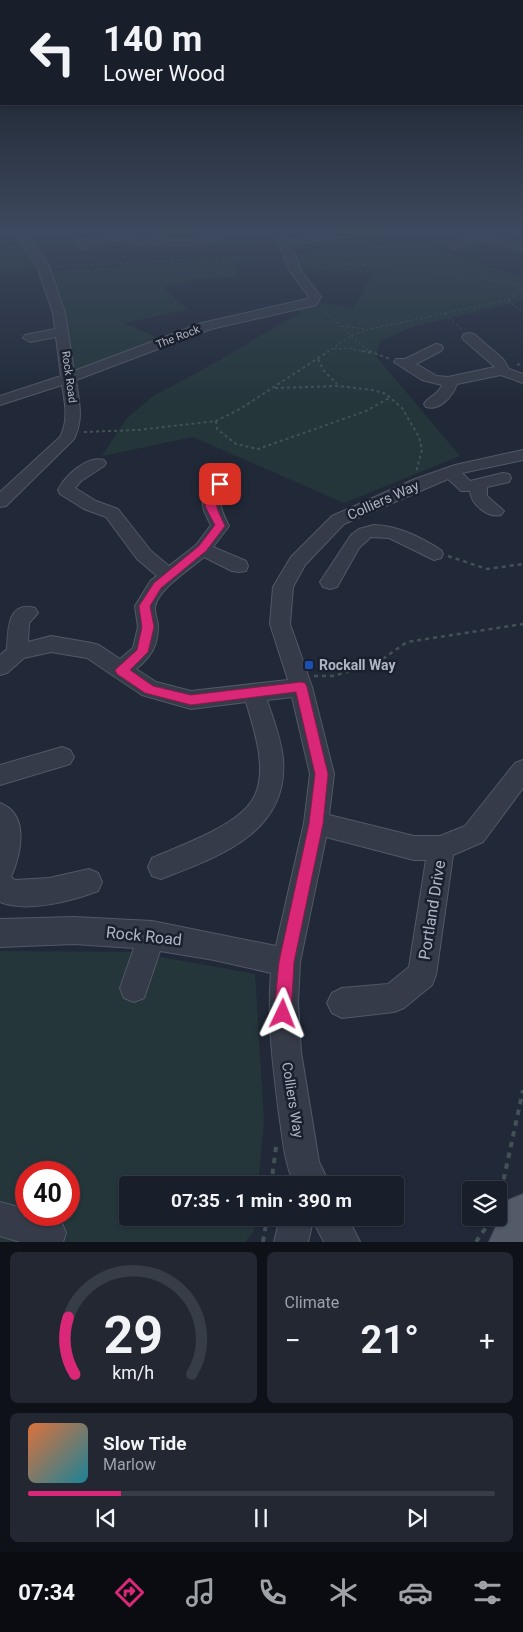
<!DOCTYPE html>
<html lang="en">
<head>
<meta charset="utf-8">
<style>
	body { margin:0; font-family:Roboto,sans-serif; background:#222732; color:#f1f3f6; height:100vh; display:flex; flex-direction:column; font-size:19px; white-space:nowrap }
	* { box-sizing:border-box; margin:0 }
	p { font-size:16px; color:#9fa2a8 }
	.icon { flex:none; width:28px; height:28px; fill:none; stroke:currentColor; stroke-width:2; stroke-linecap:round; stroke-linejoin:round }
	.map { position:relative; height:1242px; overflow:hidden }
	.details { display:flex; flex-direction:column; gap:10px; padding:10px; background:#0e1117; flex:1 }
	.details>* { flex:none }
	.guide { position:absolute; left:0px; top:0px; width:524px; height:105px; box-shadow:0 1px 4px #0004,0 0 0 1px #373d47; background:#191f2a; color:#f1f3f6; overflow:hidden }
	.buttons { position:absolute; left:462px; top:1181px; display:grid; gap:10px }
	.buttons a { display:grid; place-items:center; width:45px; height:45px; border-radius:5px; background:#191f2a; box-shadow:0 1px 4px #0004,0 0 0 1px #373d47; font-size:25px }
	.speed { position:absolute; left:15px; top:1161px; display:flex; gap:10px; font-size:25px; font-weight:700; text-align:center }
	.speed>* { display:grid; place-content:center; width:65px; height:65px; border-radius:50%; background:#191f2a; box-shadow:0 1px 4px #0004,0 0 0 1px #373d47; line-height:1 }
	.speed .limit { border:8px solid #d22; background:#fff; color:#111 }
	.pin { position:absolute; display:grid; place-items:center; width:42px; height:42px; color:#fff; margin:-21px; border-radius:10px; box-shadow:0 2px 8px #0006 }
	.me { position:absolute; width:55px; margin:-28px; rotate:2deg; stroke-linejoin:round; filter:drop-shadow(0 0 4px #0008) }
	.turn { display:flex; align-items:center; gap:18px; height:105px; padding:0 20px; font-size:22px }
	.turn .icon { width:65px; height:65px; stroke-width:2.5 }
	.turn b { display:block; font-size:35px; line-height:42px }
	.big { font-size:38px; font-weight:700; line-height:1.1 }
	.details .card { flex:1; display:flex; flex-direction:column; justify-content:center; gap:8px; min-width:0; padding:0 18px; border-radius:8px; background:#222732 }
	.details .dial { align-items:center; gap:0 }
	.dial svg { height:130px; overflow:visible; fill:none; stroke:#373d47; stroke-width:7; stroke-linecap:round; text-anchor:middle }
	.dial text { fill:#f1f3f6; stroke:none }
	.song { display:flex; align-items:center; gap:15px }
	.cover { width:60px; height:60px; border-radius:8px; background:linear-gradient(135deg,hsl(20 70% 55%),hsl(190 70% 35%)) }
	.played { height:5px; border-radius:2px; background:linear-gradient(90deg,#db2777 20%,#373d47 20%) }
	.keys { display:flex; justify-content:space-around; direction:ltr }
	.heat { display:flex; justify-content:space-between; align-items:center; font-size:28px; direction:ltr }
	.details .tiles { flex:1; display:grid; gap:10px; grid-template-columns:1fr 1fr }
	.card:last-child { grid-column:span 2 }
	.trip { position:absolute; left:119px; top:1176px; width:285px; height:50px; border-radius:5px; background:#191f2a; box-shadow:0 1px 4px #0004,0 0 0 1px #373d47; font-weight:700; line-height:50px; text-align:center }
	.tab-bar { display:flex; height:80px; justify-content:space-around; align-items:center; background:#0a0c11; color:#9fa2a8 }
	.tab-bar .icon { width:35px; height:35px }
	.tab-bar .selected { color:#db2777 }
	.tab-bar b { font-size:22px; color:#f1f3f6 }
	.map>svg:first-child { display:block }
</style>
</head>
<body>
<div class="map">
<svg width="523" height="1242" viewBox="0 0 523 1242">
	<rect width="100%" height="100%" fill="#212938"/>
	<path fill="#24363a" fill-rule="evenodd" d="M413,243L523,277V301L415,326L381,341L375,355L460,456L344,503L193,437L102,456L126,419L153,396L197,373L300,313L291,304L306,300L353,308L374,273L296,268L290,255Z
		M22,246L37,265L0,271V248Z
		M236,260L237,276L199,279L162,287L188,309L124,323L160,339L75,372L69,330L51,271Z
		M0,951L133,952L255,974L264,1120L258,1185H128V1218H255L254,1231L245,1242H0ZM26,1172H69V1215H26Z"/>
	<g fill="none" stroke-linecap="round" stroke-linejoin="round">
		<g stroke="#525866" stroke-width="2">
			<path id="minor" d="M14,232H25L49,266L65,313L74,371L202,323L307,299L309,297L289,270L275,232H285L301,270L321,297L316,305L211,329L76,380C79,402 84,419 74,439L6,506L0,507V492L60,437C69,420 65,403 62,385L0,405V396L61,376L56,337L30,342L23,338L25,335L55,329L53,313L37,266Z
				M117,232H127L128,236L134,238C153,238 173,240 193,239C205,238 215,232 227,232L219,239L194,245L133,244L119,240L89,245L88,248L84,249L75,244L77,240L105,237Z
				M326,232H378L373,235L329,238L297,244L292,241L293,239Z
				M462,232H480L523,245V251L478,239L459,248H451L449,246L451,244L468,236Z
				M469,333L474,334L503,359L509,369L523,374V383L501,375L457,384C452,397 440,411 426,407L424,404C429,396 438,395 442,385L422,380L394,362L396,359H405L436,344L441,345L443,348L441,351L416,364L437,376L448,377L495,367L464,340L462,337L464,334Z
				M523,450V460L462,473L470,481L503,473L509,474L511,478L509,482L487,487V496L504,511L501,515C488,518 471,505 470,491H461L448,479L344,524L305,565L293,587L290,624L312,687L334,774L329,815L414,836H440L465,826L515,763L523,760V788L483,842L453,855L436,975L432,985L404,1008L394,1012L342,1018L332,1013L327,1003L332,993L342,988L388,984L409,967L426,860H414L326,837L300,962L298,1002L301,1052L319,1162L330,1185H295C284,1163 283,1139 279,1114C273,1067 267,1021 271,973L214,960L160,951L144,998L134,1002L124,998L120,988L134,948L74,944L0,947V919L74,917L152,921L276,946L304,823L310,774L292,697L267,700C273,719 281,738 283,759C289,833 218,857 161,879L152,876L148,867L152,858C179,846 238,826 253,799C269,772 254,729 246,702L191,709L142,695L87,658L51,652L24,658L7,673L0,675V655L7,649C8,631 7,600 35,608L38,613L29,623L28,642L51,636L92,643L99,645L120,659L133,648L138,627L135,606L151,580L157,576L137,559L106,517L84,509L60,494L58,490C65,476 87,455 104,460L106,463L104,466L81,481L75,488L96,501L118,509L151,551L169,566L196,545L211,525C208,519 204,513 203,506C201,492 212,477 226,480L228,484C216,502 220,507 229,526L213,547L246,561L248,566L246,571L239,572L232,571L204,557C191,568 157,590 155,607C154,613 158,620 158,626C158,646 151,657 136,669L156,682L191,691L288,680L270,624L273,587L291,557L332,516L415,479L455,465Z
				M374,525C399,526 420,537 441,550L443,554L441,558L434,560L389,538L371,537L359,548L337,587L330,589L323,587L320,582L351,535L359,529Z
				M62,747L70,750L74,757L70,764L0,785V765Z
				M0,803C30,814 21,854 11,877L15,880L49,878L89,869L98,873L102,882L98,891C72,901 27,913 0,902Z
				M0,1202L26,1209V1215H47L61,1221L66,1233L63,1242H20L0,1236Z
				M280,1218H348L360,1242H324L313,1221L308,1242H274Z"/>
		</g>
		<g stroke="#3e4452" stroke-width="2">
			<path id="major" d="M523,1194V1242H489L508,1200Z"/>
		</g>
		<path stroke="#415156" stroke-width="1" stroke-dasharray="2.5 2.5" stroke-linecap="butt" d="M303,259L402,268L523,285
			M56,266L277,256
			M0,273L31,268
			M508,300L523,313
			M321,309L370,352
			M445,314L461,329
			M342,326L366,329
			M334,349L349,348L367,352
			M327,352L353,335L370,329L508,300L523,287"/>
		<path stroke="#415156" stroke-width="2" stroke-dasharray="3 3" stroke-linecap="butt" d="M362,351L370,353
			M369,351L390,359
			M318,359L324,371L337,384
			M517,365L523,363
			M275,388L338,386L373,390L386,394L402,408L419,437L422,450L416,472
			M216,421L217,429L236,444L258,449L366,411L391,397
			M84,432L138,430L216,421L240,409L329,351"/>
		<path stroke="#415156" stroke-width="2.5" stroke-dasharray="4 4" stroke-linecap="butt" d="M448,556L487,569L523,564
			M314,676H332L374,665L407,642L523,624"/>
		<path stroke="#415156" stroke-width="4" stroke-dasharray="5.5 5.5" stroke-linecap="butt" d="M271,1185L276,1147
			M499,1201L523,1090
			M263,1242L267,1218
			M476,1242L489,1223"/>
		<use href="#minor" fill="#353b48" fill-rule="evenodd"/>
		<use href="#major" fill="#535a68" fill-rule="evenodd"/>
	</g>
	<linearGradient id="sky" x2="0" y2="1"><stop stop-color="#12171f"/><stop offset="0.57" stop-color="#3d495e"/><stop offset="1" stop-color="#3d495e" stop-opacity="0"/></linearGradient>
	<rect width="523" height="406" fill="url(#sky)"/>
	<path fill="#db2777" stroke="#8e194d" d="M220,481L225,484C211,501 216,507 225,526L206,551L161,588L150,606L154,627L148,652L130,670L153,686L191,695L301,682L305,683L307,687L328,774L323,824L294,962L291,1014L289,1020L283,1023L277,1020L274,1014L279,962L309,824L315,774L296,692L191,705L145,693L117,674L115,670L137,650L142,627L139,606L154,583L199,546L215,525L205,506L208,491Z"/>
	<rect fill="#1a4fb4" stroke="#1a202d" stroke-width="2" x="304" y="660" width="10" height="10" rx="2.5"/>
	<g text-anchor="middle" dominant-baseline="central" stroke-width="5" stroke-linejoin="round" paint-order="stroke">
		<g font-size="11" fill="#afb5c5" stroke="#1a202d">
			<text transform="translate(178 337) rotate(-21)">The Rock</text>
			<text transform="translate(69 377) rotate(82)">Rock Road</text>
		</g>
		<g font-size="14" fill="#afb5c5" stroke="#1a202d">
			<text transform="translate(383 500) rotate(-24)">Colliers Way</text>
			<text transform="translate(293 1100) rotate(81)">Colliers Way</text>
		</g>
		<g font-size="14" font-weight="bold" fill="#afb5c5" stroke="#1a202d" text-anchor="start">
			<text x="319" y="665">Rockall Way</text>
		</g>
		<g font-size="16" fill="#afb5c5" stroke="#1a202d">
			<text transform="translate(432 910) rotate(-81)">Portland Drive</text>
			<text transform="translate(144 936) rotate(6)">Rock Road</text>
		</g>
	</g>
</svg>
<div class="buttons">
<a><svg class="icon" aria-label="layers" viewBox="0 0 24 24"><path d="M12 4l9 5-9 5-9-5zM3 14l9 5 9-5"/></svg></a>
</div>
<div class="speed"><div class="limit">40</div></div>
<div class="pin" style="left:220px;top:484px;background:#d93025"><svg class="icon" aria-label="arrive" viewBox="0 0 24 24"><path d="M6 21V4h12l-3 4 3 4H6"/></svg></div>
<svg class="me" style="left:283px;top:1014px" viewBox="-20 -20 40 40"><path d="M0-17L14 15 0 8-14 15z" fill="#db2777" stroke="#fff" stroke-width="4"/></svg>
<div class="trip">07:35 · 1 min · 390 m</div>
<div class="guide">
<div class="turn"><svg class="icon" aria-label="left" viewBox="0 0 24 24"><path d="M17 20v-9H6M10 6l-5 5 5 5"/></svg><div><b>140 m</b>Lower Wood</div></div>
</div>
</div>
<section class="details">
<div class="tiles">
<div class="card dial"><svg viewBox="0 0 100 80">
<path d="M14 69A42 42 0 1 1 86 69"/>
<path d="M14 69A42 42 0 0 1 10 34" stroke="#db2777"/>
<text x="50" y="56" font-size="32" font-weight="700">29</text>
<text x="50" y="72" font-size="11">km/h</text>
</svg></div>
<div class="card"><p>Climate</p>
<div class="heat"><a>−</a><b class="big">21°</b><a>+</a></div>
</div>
<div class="card">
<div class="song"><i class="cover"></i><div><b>Slow Tide</b><p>Marlow</p></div></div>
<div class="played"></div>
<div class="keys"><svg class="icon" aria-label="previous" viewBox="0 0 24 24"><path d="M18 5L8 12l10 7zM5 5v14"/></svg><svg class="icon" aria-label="pause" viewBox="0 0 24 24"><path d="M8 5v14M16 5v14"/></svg><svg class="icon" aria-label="next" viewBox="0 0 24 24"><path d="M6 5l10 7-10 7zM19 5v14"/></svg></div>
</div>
</div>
</section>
<nav class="tab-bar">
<b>07:34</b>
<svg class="icon selected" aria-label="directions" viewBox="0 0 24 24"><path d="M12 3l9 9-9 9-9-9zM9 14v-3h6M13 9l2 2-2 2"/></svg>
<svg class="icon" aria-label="music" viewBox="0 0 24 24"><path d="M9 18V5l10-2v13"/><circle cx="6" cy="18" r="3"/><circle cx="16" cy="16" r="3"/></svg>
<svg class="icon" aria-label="phone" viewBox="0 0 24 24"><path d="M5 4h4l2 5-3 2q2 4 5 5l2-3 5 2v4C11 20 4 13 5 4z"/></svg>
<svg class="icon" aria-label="climate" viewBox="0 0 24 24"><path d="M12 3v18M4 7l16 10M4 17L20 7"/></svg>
<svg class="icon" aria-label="car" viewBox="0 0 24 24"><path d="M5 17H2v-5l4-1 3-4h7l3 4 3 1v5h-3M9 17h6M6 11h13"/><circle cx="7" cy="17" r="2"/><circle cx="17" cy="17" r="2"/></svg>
<svg class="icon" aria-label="filters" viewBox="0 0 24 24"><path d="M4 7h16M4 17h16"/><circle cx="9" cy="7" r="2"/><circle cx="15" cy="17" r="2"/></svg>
</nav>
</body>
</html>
